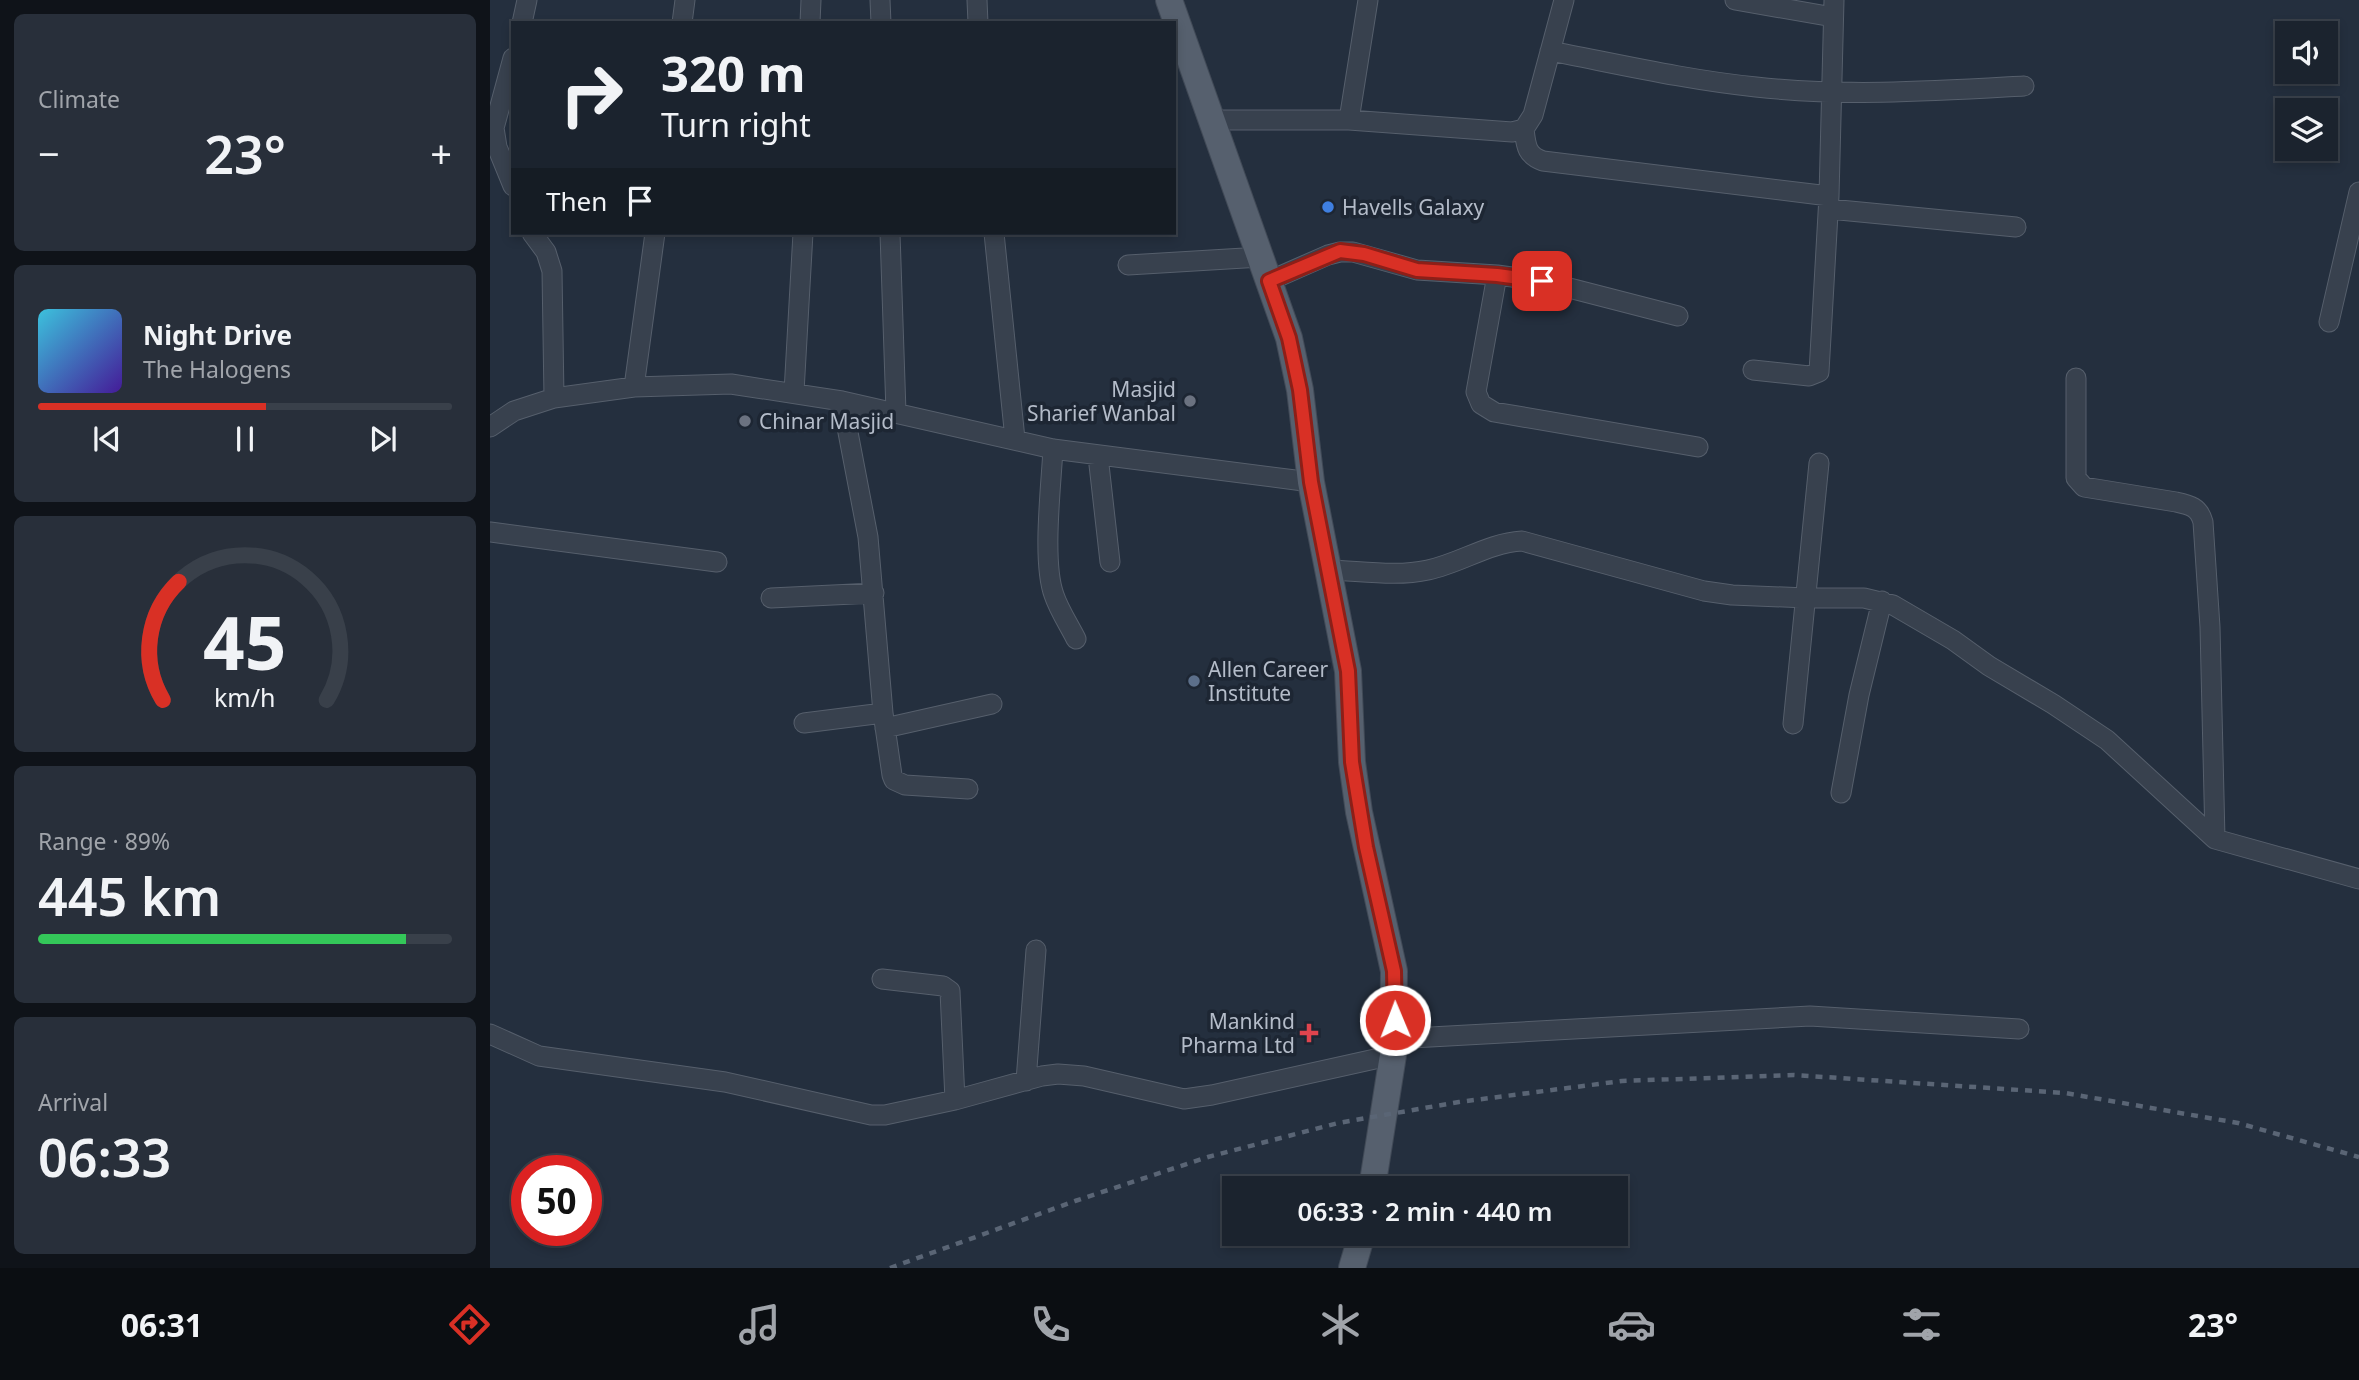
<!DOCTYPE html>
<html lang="en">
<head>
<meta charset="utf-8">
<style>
	body { margin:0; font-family:"Noto Sans",sans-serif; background:#282f3a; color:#f1f3f6; height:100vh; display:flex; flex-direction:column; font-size:26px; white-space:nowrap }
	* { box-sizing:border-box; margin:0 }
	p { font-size:23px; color:#a0a4aa }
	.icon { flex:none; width:38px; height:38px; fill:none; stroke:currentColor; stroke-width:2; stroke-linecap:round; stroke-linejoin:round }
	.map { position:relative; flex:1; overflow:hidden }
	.sheet { display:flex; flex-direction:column; gap:14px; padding:14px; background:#0f1319; width:490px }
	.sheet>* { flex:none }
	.banner { position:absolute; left:21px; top:21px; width:665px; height:214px; border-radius:0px; box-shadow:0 4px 10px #0003,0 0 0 2px #39404a; background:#1b232e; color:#f1f3f6; overflow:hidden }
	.tools { position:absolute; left:1785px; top:21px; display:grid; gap:14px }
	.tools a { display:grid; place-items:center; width:63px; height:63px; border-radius:0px; background:#1b232e; box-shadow:0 4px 10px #0003,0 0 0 2px #39404a; font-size:35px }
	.speed { position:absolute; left:21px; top:1155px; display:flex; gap:14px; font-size:35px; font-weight:700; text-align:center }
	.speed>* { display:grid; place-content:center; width:91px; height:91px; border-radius:50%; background:#1b232e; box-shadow:0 4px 10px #0003,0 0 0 2px #39404a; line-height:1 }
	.speed .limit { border:10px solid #d22; background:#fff; color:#111 }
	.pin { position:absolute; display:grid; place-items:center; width:60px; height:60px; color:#fff; margin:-30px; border-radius:14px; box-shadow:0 4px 10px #0006 }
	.me { position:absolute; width:77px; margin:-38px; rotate:359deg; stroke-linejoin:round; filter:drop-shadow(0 0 5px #0008) }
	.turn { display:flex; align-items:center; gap:24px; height:147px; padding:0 35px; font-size:32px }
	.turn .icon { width:91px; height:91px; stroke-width:2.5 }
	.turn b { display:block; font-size:49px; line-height:60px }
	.then { display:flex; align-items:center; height:66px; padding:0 35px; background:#0003; gap:14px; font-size:26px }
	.big { font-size:52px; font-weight:600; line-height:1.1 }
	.sheet .card { flex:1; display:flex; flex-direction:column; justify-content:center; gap:10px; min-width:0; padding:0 24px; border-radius:10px; background:#282f3a }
	.sheet .dial { align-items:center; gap:0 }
	.dial svg { height:182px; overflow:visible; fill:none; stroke:#39404a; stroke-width:7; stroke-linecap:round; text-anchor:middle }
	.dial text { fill:#f1f3f6; stroke:none }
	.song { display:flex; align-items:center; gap:21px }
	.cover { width:84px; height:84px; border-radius:10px; background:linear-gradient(135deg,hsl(190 70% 55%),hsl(260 70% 35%)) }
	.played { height:7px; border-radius:4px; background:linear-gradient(90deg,#d93025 55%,#39404a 55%) }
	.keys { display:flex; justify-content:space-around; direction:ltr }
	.heat { display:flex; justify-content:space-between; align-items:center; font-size:38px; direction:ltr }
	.charge { height:10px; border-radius:5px; background:linear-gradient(90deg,#34c759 89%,#39404a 0) }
	.trip { position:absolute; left:732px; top:1176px; width:406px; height:70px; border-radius:0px; background:#1b232e; box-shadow:0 4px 10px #0003,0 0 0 2px #39404a; font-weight:600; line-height:70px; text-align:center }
	.menu { display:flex; height:112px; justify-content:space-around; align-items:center; background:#0b0e12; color:#a0a4aa }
	.menu .icon { width:49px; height:49px }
	.menu .on { color:#d93025 }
	.menu b { font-size:32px; color:#f1f3f6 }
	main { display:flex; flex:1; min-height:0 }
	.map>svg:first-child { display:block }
</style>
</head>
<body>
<main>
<section class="sheet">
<div class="card"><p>Climate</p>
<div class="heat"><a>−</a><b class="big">23°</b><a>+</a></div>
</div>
<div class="card">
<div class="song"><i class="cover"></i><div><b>Night Drive</b><p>The Halogens</p></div></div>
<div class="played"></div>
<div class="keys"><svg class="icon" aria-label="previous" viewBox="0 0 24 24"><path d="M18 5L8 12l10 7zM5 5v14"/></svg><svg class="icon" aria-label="pause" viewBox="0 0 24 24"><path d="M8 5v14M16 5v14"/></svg><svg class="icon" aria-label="next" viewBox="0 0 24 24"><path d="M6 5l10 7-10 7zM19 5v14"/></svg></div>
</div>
<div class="card dial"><svg viewBox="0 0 100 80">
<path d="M14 69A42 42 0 1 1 86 69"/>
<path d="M14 69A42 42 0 0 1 21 17" stroke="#d93025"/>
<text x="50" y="56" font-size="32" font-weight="700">45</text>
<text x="50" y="72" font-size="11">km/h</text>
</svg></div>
<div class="card"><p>Range · 89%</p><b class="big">445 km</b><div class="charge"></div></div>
<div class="card"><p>Arrival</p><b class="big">06:33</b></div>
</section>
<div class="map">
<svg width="1869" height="1268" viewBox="0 0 1869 1268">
	<rect width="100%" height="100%" fill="#242f3e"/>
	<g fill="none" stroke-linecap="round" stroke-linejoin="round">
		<g stroke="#565f6c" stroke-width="21">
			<path id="minor" d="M390,0L391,23
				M487,0L488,23
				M1245,0L1343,17
				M32,23L37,0
				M192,23L195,0
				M320,23L321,0
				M1060,51C1128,64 1197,80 1266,87C1355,97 1445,91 1534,86
				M23,58L4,128L7,147L23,186
				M724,120H859L1022,132L1034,129L1043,115L1074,0
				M859,120L878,0
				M1034,129C1036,145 1036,155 1053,161L1339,196L1344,0
				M1339,209L1526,227
				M42,233L56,252L62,271L64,398
				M400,233L406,412
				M504,233L525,439
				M638,265L771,257
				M1007,275L986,392L991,404L1004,412L1208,447
				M779,281L838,255L850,252H863L927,270L1007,275L1052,281L1188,316
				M1839,322L1869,192
				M1263,370L1319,376L1329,372L1339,196
				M1586,378V478L1594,487L1686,502C1700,505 1709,507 1713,522L1720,627L1725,839
				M144,387L165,233
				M304,392L313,233
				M352,401L378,537L393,713L402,775L404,780L415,785L478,789
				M0,427L24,411L64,398L144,387L241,384L352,401L563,449L821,482
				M563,449C561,487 552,562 564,595C569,610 579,625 586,639
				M608,456L620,562
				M0,532L227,562
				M839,570C871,571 907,577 938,570C971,563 998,543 1032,541L1214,591L1242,595L1316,598H1374L1403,605L1463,640L1499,666L1563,704L1617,740L1725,839L1869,879
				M281,598L384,593
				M314,723L393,713
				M1303,724L1329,463
				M395,728L502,704
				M1351,793L1369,695L1392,601
				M392,979L453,986L460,991L465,1100
				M0,1034L49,1056L235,1082L381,1115H395L465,1100L552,1076L568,1074L594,1076L694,1099L722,1095L903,1055
				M904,1039L1320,1016L1529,1029
				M536,1081L546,950"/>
		</g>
		<g stroke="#414a57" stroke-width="28">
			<path id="major" d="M679,0L799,338L810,390L821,482L858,671L862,762L869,812L904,971L903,1055L882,1188
				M862,1268L872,1234"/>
		</g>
		<use href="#minor" stroke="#38414e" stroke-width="19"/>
		<use href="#major" stroke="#56606e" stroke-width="26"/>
		<path stroke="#5a6575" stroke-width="4.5" stroke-dasharray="7 7" stroke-linecap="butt" d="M400,1268L585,1201L718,1157L848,1123L969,1102L1132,1081L1304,1075L1575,1093L1748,1123L1869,1157"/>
	</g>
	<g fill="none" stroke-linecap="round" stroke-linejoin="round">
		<g stroke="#8d1f18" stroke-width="18">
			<path id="route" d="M905,1020L904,971L876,847L862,762L858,671L821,482L810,390L799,338L779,281L850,251L874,254L927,270L1007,275L1052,281"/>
		</g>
		<use href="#route" stroke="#d93025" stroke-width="12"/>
	</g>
	<circle fill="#3f7fe0" stroke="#1d2633" stroke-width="2.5" cx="838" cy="207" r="7"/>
	<g fill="#6b7280" stroke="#1d2633" stroke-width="2.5">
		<circle cx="700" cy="401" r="7"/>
		<circle cx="255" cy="421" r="7"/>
	</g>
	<circle fill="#5c6f8a" stroke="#1d2633" stroke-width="2.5" cx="704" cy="681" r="7"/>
	<path fill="#e0444e" stroke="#1d2633" stroke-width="2.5" d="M815.5 1022.5h7v7h7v7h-7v7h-7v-7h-7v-7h7z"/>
	<g text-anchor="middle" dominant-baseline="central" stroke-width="7" stroke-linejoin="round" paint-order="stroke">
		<g font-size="21" fill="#b4bcc9" stroke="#1d2633" text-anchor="start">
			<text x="852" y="207">Havells Galaxy</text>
			<text x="686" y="389" text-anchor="end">Masjid<tspan x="686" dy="24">Sharief Wanbal</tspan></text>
			<text x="269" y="421">Chinar Masjid</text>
			<text x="718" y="669">Allen Career<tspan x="718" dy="24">Institute</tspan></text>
			<text x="805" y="1021" text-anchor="end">Mankind<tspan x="805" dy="24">Pharma Ltd</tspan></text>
		</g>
	</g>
</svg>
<div class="tools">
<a><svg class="icon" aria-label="sound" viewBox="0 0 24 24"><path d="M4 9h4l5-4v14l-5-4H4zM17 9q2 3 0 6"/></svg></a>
<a><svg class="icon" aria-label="layers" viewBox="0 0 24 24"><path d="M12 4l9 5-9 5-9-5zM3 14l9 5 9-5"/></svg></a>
</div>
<div class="speed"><div class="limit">50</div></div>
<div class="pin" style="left:1052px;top:281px;background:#d93025"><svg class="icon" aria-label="arrive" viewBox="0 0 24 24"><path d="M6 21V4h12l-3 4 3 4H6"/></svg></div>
<svg class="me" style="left:905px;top:1020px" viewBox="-20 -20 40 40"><circle r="17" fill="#d93025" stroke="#fff" stroke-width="3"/><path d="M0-11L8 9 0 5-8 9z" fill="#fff"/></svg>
<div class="trip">06:33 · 2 min · 440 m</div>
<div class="banner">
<div class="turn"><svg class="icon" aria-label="right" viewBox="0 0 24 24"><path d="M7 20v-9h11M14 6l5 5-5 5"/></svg><div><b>320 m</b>Turn right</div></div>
<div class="then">Then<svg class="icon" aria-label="arrive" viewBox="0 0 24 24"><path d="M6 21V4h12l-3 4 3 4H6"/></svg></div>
</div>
</div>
</main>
<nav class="menu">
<b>06:31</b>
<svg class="icon on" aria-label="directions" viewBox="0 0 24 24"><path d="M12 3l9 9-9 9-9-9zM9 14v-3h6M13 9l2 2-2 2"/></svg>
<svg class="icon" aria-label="music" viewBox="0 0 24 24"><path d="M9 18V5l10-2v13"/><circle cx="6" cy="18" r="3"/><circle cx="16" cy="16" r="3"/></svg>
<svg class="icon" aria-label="phone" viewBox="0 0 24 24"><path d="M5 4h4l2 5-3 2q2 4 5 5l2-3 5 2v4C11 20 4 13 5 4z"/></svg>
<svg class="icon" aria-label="climate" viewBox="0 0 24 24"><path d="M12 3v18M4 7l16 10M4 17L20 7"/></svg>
<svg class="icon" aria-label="car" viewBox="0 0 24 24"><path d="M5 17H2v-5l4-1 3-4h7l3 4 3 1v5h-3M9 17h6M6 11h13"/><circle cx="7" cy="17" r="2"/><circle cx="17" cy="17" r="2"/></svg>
<svg class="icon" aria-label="filters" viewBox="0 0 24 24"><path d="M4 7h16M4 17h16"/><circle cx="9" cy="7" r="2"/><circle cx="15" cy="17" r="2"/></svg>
<b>23°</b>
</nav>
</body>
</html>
